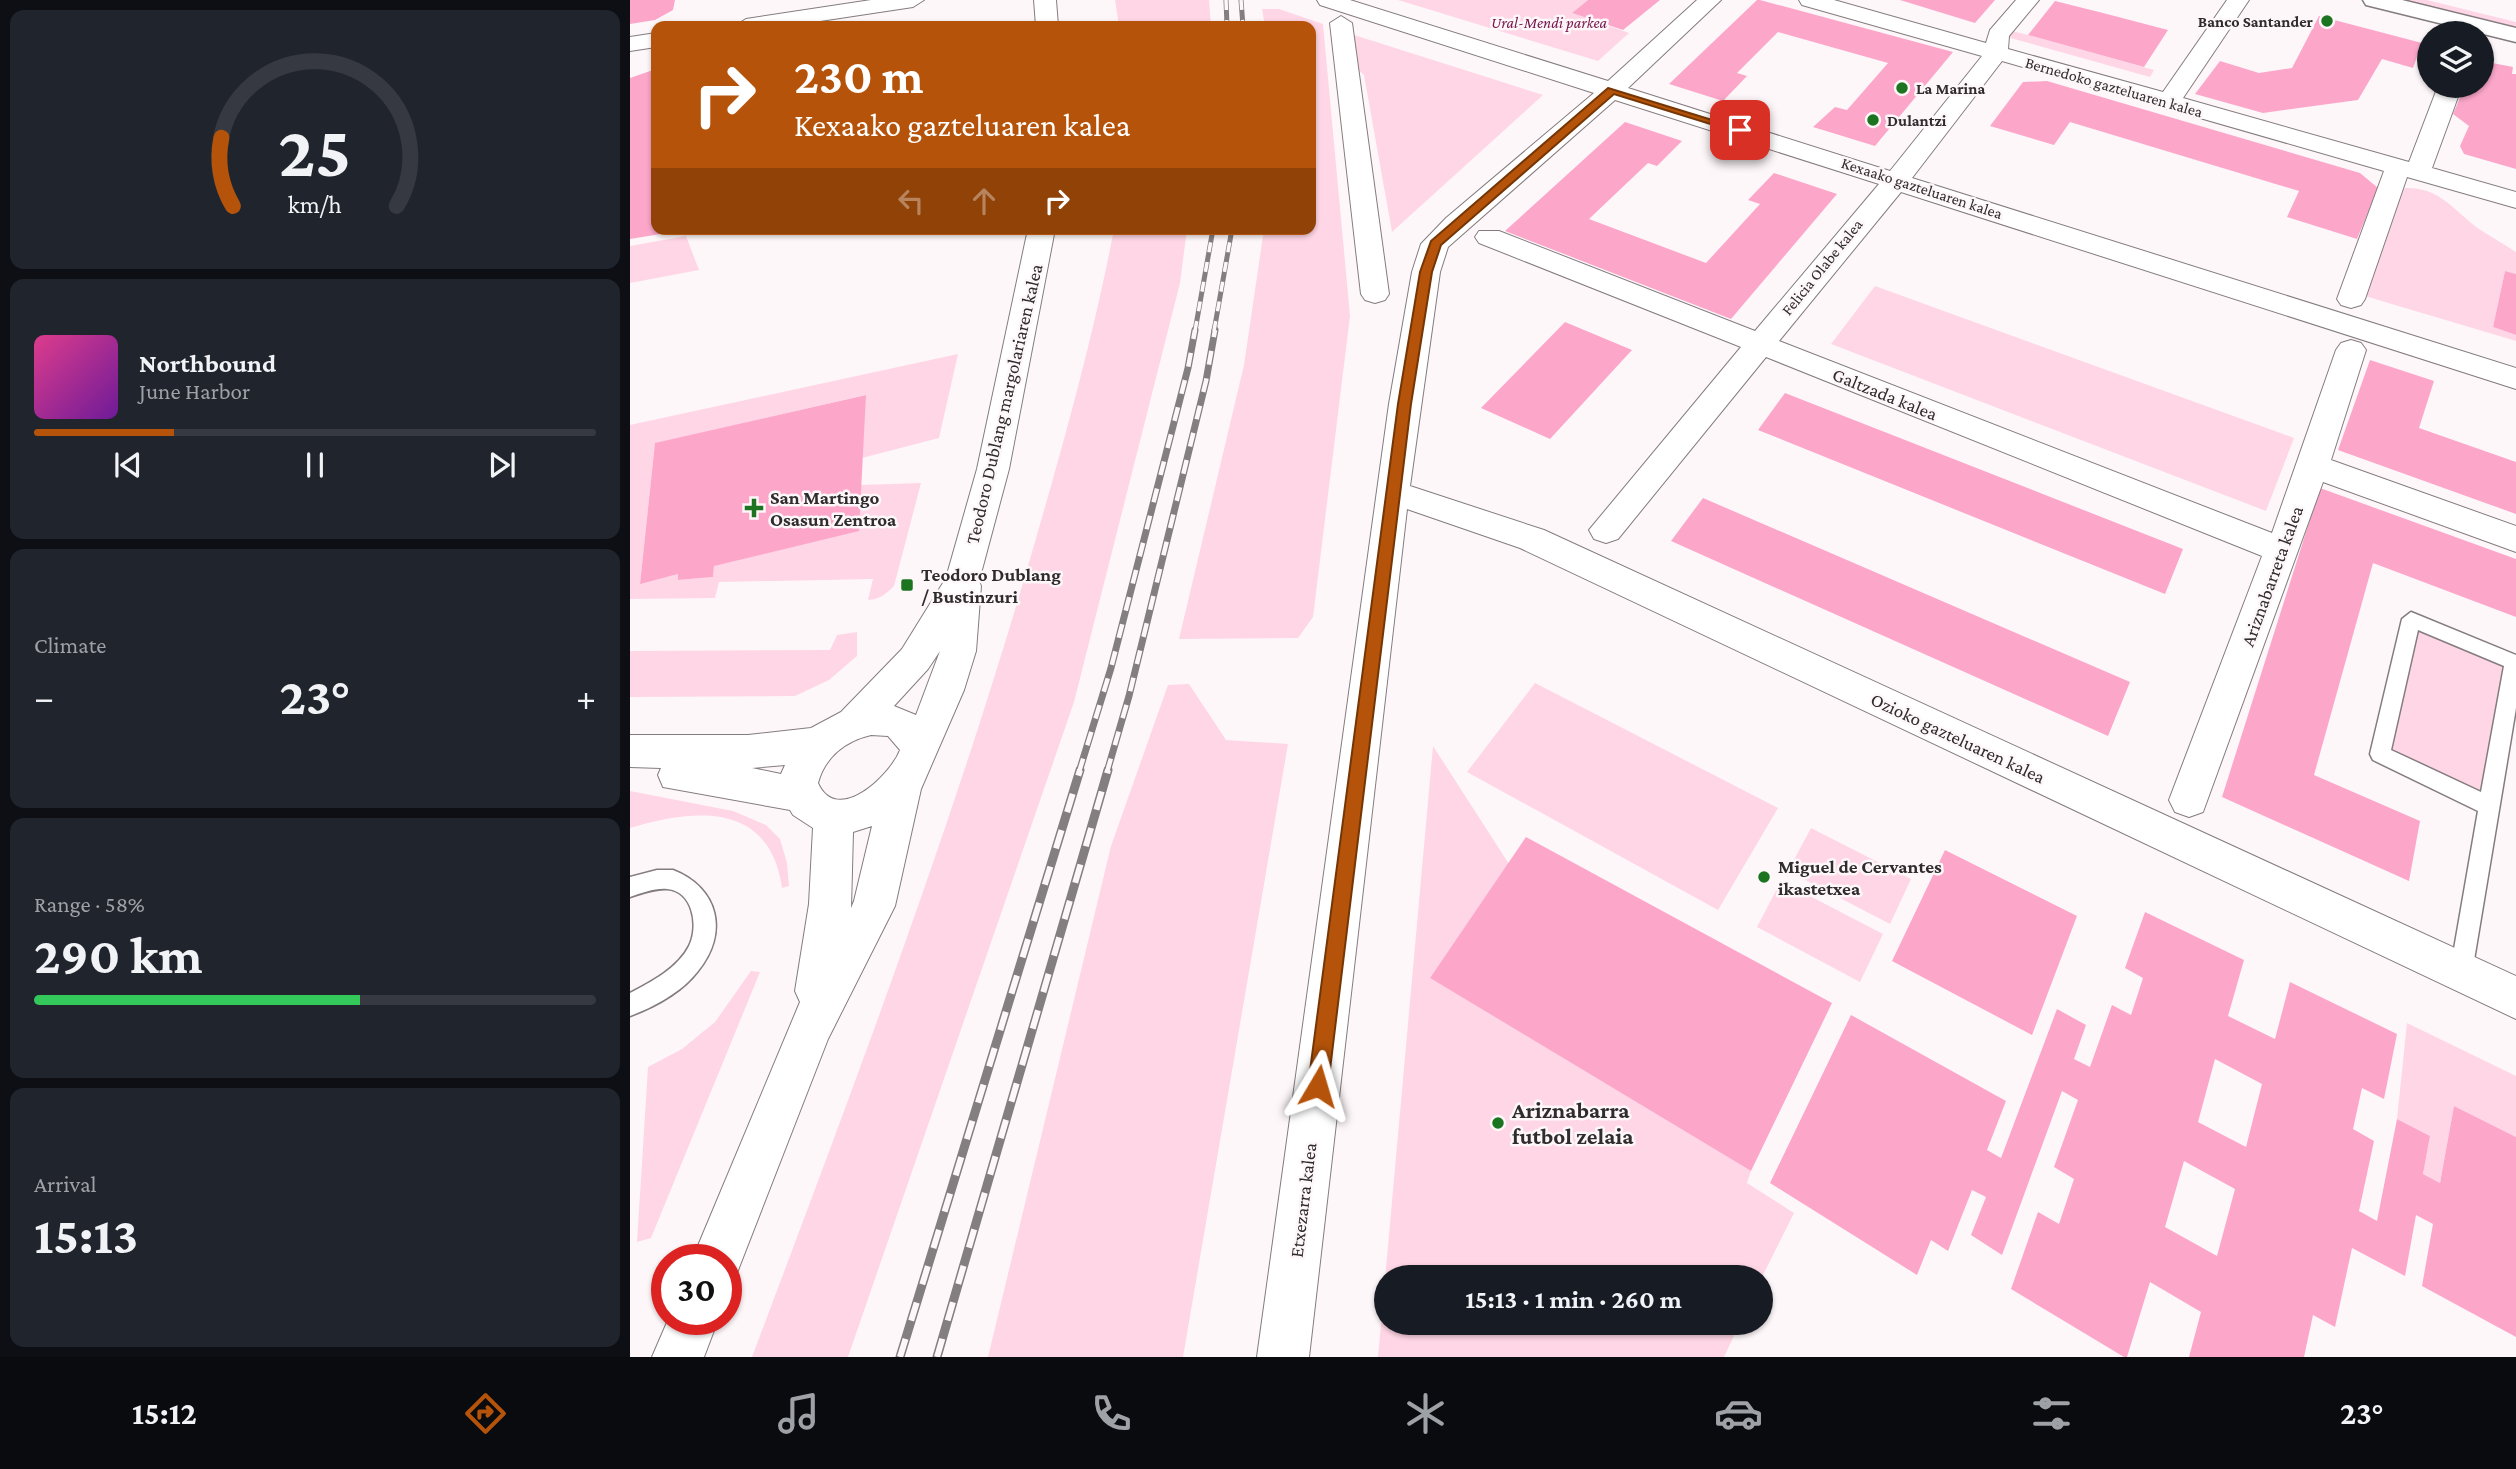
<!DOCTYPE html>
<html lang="en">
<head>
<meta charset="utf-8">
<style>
	body { margin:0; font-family:"Crimson Pro",serif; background:#20242c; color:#f1f3f6; height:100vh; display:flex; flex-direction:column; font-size:26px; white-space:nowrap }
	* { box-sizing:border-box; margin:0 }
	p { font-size:23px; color:#9ea1a6 }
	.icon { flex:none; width:38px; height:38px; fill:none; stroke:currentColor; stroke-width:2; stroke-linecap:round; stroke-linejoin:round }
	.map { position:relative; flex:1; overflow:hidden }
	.side { display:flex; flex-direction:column; gap:10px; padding:10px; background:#0d0f14; width:630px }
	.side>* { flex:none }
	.banner { position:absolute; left:21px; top:21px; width:665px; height:214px; border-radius:14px; box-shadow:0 2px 5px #0004; background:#b45309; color:#fff; overflow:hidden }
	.buttons { position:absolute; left:1787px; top:21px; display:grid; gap:14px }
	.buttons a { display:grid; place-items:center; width:77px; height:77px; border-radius:50%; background:#171b24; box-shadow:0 2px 5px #0004; font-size:35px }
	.speed { position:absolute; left:21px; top:1244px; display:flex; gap:14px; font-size:35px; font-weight:700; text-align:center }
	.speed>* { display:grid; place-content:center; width:91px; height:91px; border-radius:50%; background:#171b24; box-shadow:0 2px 5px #0004; line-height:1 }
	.speed .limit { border:10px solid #d22; background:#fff; color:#111 }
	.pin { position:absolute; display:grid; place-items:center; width:60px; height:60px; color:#fff; margin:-30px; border-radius:14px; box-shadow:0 4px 10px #0006 }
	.me { position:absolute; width:77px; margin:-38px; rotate:7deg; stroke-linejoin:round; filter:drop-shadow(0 0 5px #0008) }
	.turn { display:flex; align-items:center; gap:24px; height:147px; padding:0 28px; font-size:32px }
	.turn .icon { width:91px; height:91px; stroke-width:2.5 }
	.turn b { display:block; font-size:49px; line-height:60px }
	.lanes { display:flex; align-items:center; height:66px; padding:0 28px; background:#0003; justify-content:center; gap:35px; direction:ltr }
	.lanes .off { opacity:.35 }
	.big { font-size:52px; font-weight:700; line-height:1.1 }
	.side .widget { flex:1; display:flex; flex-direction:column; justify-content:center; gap:10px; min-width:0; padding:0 24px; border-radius:14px; background:#20242c }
	.side .dial { align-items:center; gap:0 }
	.dial svg { height:182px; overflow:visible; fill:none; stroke:#363941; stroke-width:7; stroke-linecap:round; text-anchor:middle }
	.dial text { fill:#f1f3f6; stroke:none }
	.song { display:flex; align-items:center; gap:21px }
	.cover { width:84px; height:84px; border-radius:10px; background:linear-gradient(135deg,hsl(330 70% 55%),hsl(280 70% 35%)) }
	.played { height:7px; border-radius:4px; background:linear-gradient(90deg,#b45309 25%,#363941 25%) }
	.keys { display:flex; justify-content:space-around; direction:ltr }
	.heat { display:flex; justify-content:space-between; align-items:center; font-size:38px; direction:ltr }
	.charge { height:10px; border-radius:5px; background:linear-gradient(90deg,#34c759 58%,#363941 0) }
	.trip { position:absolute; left:744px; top:1265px; width:399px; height:70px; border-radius:35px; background:#171b24; box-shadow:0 2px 5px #0004; font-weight:700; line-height:70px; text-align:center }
	.tabs { display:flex; height:112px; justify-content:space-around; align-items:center; background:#090b0e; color:#9ea1a6 }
	.tabs .icon { width:49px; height:49px }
	.tabs .active { color:#b45309 }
	.tabs b { font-size:32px; color:#f1f3f6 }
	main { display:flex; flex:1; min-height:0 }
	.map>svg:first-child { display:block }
</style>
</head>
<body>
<main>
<section class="side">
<div class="widget dial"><svg viewBox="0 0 100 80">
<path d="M14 69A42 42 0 1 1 86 69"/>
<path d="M14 69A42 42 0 0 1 9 39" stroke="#b45309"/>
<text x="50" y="56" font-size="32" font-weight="700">25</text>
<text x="50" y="72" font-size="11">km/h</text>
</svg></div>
<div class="widget">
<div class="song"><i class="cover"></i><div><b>Northbound</b><p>June Harbor</p></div></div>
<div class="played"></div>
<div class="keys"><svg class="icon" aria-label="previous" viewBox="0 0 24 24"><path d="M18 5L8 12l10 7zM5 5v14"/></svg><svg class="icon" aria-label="pause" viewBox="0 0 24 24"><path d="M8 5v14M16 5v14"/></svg><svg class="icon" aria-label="next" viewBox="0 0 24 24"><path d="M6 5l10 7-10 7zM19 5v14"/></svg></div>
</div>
<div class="widget"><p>Climate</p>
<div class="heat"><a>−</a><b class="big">23°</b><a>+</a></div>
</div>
<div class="widget"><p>Range · 58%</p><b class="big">290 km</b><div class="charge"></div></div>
<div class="widget"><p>Arrival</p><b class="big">15:13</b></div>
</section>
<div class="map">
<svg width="1886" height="1357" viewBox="0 0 1886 1357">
	<rect width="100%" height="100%" fill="#fef7fa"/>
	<path fill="#ffd6e5" d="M485,0H579L581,26H489Z
		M768,0H958L942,13L999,33L968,61Z
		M1768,0H1797L1886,22V30Z
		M632,9H649L693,24L720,316L683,617L668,638L549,639L614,365L634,229H681V26H635Z
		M1382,31L1398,35L1524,70L1520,77L1377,37Z
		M721,34L913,95L762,232L734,75L723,65Z
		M1775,188C1810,187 1823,210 1849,229C1861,237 1874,244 1886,252V274L1875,271L1863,327L1886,335V341L1735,296L1768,196Z
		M484,229H557L550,283L444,702L218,1357H122C222,1091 323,826 402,552C433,445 463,339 484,229Z
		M56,236L69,270L0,283V246Z
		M1245,286L1664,438L1636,511L1201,344Z
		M328,354L309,438L232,458L235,395L25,444L10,583L48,574V580L83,577L84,566L231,485L291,483L264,586C255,595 250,599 238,600L243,579L89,582L85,598L0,599V425Z
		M1781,619L1884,662L1859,806L1750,754Z
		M227,632V656L199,680L165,696L0,697V651L200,650L207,635Z
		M905,683L1148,808L1088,910L837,772Z
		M559,684L596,740L658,744L553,1357H358L481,846L538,685Z
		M803,746L879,864L800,978L1121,1171L1117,1183L1164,1213L1131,1279L756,1278V1323H1110L1094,1357H748Z
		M0,791L103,811L136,825L150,839L157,863L159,886L152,888C140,802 66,808 0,828Z
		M1181,828L1281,879L1260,924L1158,871Z
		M1151,881L1253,934L1230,982L1127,927Z
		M121,971L130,972L21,1238L7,1242L18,1067L52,1049L85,1022Z
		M1777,1023L1886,1076V1137L1824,1106L1810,1183L1793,1174L1800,1136L1767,1119Z"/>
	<path fill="#fca7ca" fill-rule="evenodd" d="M0,0H45L43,10L25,20L0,24Z
		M958,0H1030L993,30L942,13Z
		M1127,0H1130L1323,52L1245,146L1183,127L1205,107L1217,110L1258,63L1148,32L1107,73L1117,76L1093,101L1039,84Z
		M1270,0H1365L1345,23Z
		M1425,1L1473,13L1538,30L1514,67L1398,35Z
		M1689,16L1792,43L1783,68L1752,59L1728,100L1633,113L1565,94L1590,61L1629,73L1662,68Z
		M1852,61L1883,67L1882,74H1886V169L1834,154L1830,146L1839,126L1823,114L1835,86H1852Z
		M26,69V229L49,231L0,239V78Z
		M1417,81L1730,173L1748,188L1727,239L1657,217L1669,191L1440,122L1424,145L1360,126L1393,82Z
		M995,122L1052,141L1027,166L1018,163L959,219L1076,263L1130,204L1118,200L1144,173L1207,194L1101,319L875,231Z
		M1875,271L1886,274V335L1863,327Z
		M935,322L1002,350L920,439L851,408Z
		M1740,360L1804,381L1789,428L1886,462V514L1708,450Z
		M1155,393L1553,549L1535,594L1128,430Z
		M236,395L229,531L84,566L83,577L48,580V574L10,584L25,443Z
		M1690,488L1886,559V617L1743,563L1684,775L1790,821L1779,881L1592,797Z
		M1073,498L1500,682L1478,736L1041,541Z
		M896,837L1202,1003L1121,1171L800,978Z
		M1315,850L1447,916L1402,1035L1262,961Z
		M1515,912L1614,960L1598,1016L1645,1039L1660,982L1767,1034L1754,1099L1732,1088L1723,1129L1744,1141L1729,1211L1747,1221L1767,1119L1800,1136L1793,1174L1810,1183L1824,1106L1886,1137V1337L1792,1286L1803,1224L1786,1215L1775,1276L1722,1248L1705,1327L1683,1315L1674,1357H1559L1571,1312L1520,1282L1497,1357H1494L1381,1289L1408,1212L1429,1224L1444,1179L1424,1167L1448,1100L1432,1091L1372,1255L1341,1235L1356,1197L1342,1190L1318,1251L1301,1240L1287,1275L1140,1183L1221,1015L1376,1101L1357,1150L1371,1158L1427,1009L1456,1025L1444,1059L1460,1067L1482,1005L1501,1015L1513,978L1495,968ZM1585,1059L1632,1084L1616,1147L1568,1122ZM1554,1161L1605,1189L1587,1256L1535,1227Z"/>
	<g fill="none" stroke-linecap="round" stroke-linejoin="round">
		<g stroke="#847c7f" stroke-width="3">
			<path id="lane" d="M1781,612L1886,655V708L1842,972L1839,980L1831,983L1823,980L1820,972L1848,811L1743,760L1740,754L1772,619ZM1788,630L1874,666L1851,792L1761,750Z
				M43,870C89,888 99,933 68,971C52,992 24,1007 0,1016V993C21,982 48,968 59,946C69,926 63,891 37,889C25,888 12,893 0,897V877L27,870Z"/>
		</g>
		<g stroke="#847c7f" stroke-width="2">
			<path id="street" d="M241,0H294L283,7L157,26H105L116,19Z
				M404,0H426L428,26H406Z
				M687,0H720L978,81L1067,0H1091L998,88L1260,171L1352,56L1172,5L1169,0H1204L1356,43L1360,30L1386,0H1409L1379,36L1378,49L1533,92L1597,0H1619L1553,98L1779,162L1808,86H1832L1802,168L1886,192V208L1777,177L1735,299L1731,305L1721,308L1711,305L1707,299L1754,171L1372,61L1282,178L1886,368V389L1271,192L1149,341L1642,533L1706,350L1711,343L1721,340L1731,343L1736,350L1701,460L1886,526V552L1693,482L1573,812L1559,817L1545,812L1539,800L1632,556L1136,357L988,539L976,543L964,539L959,530L1111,347L849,243L845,237L849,231H869L1125,331L1249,184L985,100L818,247L810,272L780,486L914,530L1886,976V1019L890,548L777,509L679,1357H627L759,404L782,272L791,244L816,218L964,93L690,5Z
				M711,16L722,23L759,294L755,300L745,303L735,300L731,294L700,23Z
				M26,33V47L0,51V37Z
				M398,229H425L379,469L349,581L351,586L346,651L334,690L291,789L265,906L198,1039L105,1278L96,1281V1260H62L170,1002L165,991L179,904L183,828L163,815L160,810L33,787L28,775L31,768L0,767V735H118L181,728L211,712L272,649L316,578L347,469ZM310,651L286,715L264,706L298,669ZM241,735L258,736L270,750C260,776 207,826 188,783C195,757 215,741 241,735ZM155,765L151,774L122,768ZM242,826L224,901L221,908L223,832Z
				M38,1320H88L74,1357H22Z"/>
		</g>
		<g stroke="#847c7f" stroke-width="3">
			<path id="primary" d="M1733,0H1772L1886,28V42L1736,5Z"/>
		</g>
		<use href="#lane" fill="#fff" fill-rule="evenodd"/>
		<use href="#street" fill="#fff" fill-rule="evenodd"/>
		<use href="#primary" fill="#fff" fill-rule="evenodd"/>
		<g stroke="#837e80" stroke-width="5">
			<path id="rail-far2" d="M596,0L597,26
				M611,0L613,26
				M565,331L583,229
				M584,331L602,229"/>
		</g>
		<g stroke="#837e80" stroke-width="7">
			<path id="rail-far1" d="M449,772L481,668L558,368L565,330
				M477,772L499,696L576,381L585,330"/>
		</g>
		<g stroke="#837e80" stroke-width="9">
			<path id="rail" d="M270,1357L450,770
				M307,1357L478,770"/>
		</g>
		<use href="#rail-far2" stroke="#fef7fa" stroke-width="3.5" stroke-dasharray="10" stroke-linecap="butt"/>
		<use href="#rail-far1" stroke="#fef7fa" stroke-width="4.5" stroke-dasharray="14" stroke-linecap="butt"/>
		<use href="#rail" stroke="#fef7fa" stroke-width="6" stroke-dasharray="19" stroke-linecap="butt"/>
	</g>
	<path fill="#b45309" stroke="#753606" stroke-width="2" d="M978,88L1115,130L1106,132L984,94L811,245L802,272L781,404L698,1086L695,1093L688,1095L681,1093L678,1086L768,404L790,272L801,241Z"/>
	<g fill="#1d7420" stroke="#fef7fa" stroke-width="2.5">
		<circle cx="1697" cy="21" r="7"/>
		<circle cx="1272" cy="88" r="7"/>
		<circle cx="1243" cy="120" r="7"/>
		<path d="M120.5 497.5h7v7h7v7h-7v7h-7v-7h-7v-7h7z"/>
		<rect x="270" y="578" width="14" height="14" rx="3.5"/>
		<circle cx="1134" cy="877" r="7"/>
		<circle cx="868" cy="1123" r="7"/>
	</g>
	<g text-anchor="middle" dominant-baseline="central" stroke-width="5" stroke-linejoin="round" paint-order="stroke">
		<g font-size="16" font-weight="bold" fill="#2f2c2d" stroke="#fef7fa" text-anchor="start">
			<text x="1683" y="21" text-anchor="end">Banco Santander</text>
			<text x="1286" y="88">La Marina</text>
			<text x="1257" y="120">Dulantzi</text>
		</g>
		<g font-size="16" font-style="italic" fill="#77164a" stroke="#fef7fa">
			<text x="919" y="22">Ural-Mendi parkea</text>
		</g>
		<g font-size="16" fill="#2f2c2d" stroke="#fef7fa">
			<text transform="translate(1484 87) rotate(16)">Bernedoko gazteluaren kalea</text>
			<text transform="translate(1292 188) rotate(18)">Kexaako gazteluaren kalea</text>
			<text transform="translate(1192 267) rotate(-51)">Felicia Olabe kalea</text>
		</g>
		<g font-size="19" fill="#2f2c2d" stroke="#fef7fa">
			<text transform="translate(1255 394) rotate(22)">Galtzada kalea</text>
			<text transform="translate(374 404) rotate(-77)">Teodoro Dublang margolariaren kalea</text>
			<text transform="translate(1642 576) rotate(-70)">Ariznabarreta kalea</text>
			<text transform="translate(1328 738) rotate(25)">Ozioko gazteluaren kalea</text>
			<text transform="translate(673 1200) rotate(-83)">Etxezarra kalea</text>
		</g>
		<g font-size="19" font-weight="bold" fill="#2f2c2d" stroke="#fef7fa" text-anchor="start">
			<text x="140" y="497">San Martingo<tspan x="140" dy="22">Osasun Zentroa</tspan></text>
			<text x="291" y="574">Teodoro Dublang<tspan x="291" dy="22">/ Bustinzuri</tspan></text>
			<text x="1148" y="866">Miguel de Cervantes<tspan x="1148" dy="22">ikastetxea</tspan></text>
		</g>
		<g font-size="23" font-weight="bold" fill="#2f2c2d" stroke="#fef7fa" text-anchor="start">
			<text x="882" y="1110">Ariznabarra<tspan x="882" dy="26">futbol zelaia</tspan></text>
		</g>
	</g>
</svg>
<div class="buttons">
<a><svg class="icon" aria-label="layers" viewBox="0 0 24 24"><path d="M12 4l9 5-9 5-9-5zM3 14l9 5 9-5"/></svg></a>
</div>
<div class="speed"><div class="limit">30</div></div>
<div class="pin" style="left:1110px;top:130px;background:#d93025"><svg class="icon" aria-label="arrive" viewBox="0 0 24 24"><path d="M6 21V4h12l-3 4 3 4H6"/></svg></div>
<svg class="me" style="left:688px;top:1086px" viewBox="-20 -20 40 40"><path d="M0-17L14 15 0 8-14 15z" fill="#b45309" stroke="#fff" stroke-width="4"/></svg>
<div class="trip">15:13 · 1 min · 260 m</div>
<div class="banner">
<div class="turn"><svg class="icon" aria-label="right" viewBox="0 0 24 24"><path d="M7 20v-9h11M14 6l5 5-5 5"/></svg><div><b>230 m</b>Kexaako gazteluaren kalea</div></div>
<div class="lanes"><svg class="icon off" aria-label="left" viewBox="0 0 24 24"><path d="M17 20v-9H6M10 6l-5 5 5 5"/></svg><svg class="icon off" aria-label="ahead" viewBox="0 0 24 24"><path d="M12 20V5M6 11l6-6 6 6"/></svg><svg class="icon" aria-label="right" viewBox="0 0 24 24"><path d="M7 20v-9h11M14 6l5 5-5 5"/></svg></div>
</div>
</div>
</main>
<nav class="tabs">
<b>15:12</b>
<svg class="icon active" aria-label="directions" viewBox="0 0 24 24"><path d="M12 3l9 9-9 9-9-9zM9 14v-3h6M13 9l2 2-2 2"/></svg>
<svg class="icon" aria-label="music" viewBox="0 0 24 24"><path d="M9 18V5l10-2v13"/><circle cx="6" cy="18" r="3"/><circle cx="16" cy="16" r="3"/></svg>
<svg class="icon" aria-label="phone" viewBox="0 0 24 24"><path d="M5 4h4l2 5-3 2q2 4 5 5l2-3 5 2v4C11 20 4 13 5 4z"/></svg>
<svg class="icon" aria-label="climate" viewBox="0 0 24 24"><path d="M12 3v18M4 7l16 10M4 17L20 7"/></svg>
<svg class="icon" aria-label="car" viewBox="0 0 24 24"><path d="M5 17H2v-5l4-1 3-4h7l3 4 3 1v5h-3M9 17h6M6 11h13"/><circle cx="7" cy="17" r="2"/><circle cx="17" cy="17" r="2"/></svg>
<svg class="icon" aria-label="filters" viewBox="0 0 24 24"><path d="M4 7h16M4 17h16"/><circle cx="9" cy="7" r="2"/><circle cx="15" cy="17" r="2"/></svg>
<b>23°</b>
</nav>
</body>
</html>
